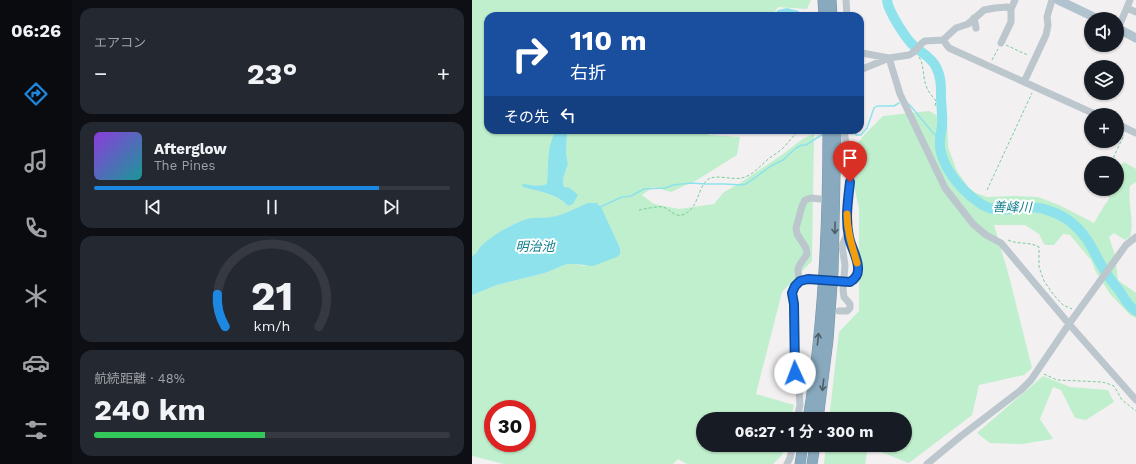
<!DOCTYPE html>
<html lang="ja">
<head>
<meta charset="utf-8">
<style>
	body { margin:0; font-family:"Work Sans","Noto Sans JP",sans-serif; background:#242831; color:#f1f3f6; height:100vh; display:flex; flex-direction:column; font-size:15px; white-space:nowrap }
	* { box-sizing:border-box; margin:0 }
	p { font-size:13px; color:#9ea1a6 }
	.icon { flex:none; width:22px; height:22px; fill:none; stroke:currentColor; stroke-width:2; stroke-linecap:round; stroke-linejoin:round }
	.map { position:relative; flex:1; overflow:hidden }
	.side { display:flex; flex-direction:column; gap:8px; padding:8px; background:#0d0f14; width:400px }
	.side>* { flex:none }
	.top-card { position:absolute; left:12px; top:12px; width:380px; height:122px; border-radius:12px; box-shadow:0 1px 3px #0004; background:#1a4fa0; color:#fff; overflow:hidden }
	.buttons { position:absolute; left:612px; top:12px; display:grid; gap:8px }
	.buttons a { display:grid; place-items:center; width:40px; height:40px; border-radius:50%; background:#171b24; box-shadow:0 1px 3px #0004; font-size:20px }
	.speed { position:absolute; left:12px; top:400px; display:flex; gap:8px; font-size:20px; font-weight:700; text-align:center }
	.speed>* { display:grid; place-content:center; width:52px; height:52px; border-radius:50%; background:#171b24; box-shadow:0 1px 3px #0004; line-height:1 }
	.speed .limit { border:6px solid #d22; background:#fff; color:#111 }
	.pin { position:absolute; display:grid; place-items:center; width:34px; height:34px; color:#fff; margin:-41px -17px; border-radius:50% 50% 50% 0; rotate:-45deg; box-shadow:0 0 4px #0007 }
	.pin .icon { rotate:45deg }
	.me { position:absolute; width:44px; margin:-22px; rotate:358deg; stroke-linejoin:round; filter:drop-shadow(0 0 3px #0008) }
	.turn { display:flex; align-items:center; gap:14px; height:84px; padding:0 20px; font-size:18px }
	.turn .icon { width:52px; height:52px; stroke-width:2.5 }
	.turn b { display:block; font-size:28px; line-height:34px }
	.then { display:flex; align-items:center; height:38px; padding:0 20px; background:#0003; gap:8px; font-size:15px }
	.big { font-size:30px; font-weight:700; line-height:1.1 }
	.side .tile { flex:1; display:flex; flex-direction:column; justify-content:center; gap:6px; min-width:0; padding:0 14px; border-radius:12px; background:#242831 }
	.side .dial { align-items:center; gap:0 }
	.dial svg { height:104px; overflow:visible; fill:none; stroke:#363941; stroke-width:7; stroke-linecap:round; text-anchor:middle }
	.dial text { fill:#f1f3f6; stroke:none }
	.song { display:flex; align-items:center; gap:12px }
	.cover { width:48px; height:48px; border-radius:6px; background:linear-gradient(135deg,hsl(270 70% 55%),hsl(180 70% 35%)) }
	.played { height:4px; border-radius:2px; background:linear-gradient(90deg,#1c88e1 80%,#363941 80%) }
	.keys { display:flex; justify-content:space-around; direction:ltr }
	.heat { display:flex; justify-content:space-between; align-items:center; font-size:22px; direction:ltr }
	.charge { height:6px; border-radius:3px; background:linear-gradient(90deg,#34c759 48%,#363941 0) }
	.trip { position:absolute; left:224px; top:412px; width:216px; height:40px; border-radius:20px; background:#171b24; box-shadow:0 1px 3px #0004; font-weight:700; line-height:40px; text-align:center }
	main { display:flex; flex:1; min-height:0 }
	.tab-bar { display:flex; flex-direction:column; width:72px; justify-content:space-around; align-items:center; background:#090b0e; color:#9ea1a6 }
	.tab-bar .icon { width:28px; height:28px }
	.tab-bar .selected { color:#1c88e1 }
	.tab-bar b { font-size:18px; color:#f1f3f6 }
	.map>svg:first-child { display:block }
</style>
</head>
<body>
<main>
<nav class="tab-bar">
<b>06:26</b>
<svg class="icon selected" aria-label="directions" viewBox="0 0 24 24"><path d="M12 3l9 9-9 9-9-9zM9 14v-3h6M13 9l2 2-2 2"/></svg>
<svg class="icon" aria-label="music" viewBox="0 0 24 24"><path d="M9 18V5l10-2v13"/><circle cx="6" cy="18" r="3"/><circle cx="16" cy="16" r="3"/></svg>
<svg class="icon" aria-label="phone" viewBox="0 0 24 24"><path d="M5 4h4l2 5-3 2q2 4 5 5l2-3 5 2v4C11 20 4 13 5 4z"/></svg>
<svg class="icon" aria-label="climate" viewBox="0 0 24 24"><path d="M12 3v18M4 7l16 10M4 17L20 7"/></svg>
<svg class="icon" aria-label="car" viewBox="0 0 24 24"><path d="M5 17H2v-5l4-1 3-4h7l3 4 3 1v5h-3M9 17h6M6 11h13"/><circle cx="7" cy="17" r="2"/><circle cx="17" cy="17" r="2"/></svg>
<svg class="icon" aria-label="filters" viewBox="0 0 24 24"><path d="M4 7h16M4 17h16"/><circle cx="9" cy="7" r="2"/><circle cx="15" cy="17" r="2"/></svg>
</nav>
<section class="side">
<div class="tile"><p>エアコン</p>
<div class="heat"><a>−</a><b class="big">23°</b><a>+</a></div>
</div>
<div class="tile">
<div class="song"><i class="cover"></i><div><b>Afterglow</b><p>The Pines</p></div></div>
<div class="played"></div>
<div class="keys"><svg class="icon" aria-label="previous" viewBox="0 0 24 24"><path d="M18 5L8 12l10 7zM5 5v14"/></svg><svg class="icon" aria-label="pause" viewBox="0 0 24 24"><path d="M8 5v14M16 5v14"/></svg><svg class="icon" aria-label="next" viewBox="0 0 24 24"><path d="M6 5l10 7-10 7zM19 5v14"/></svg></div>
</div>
<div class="tile dial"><svg viewBox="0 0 100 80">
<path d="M14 69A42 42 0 1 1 86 69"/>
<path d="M14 69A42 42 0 0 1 8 44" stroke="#1c88e1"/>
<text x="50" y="56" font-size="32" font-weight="700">21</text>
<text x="50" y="72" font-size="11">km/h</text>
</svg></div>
<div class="tile"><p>航続距離 · 48%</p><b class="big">240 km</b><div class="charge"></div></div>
</section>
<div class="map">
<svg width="664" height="464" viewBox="0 0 664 464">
	<rect width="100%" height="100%" fill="#f3f0f1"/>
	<path fill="#c0efcd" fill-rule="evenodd" d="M0,0H339L335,9L306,7L300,16H16V130H235L237,135L268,137L265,155L225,180L199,192L181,187L170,195L182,204L207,209L242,204L252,192L268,183L311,154L332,138L342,134L340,261L310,292L284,394L322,405L319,419H231V445H313L310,455L301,464H215L206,459L201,464H32L0,456V295L25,285L73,273L95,264H104L112,266L148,248L127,204C111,209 96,214 80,217C68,220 58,216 46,222C34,228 20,236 10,245C6,249 5,254 0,256ZM95,132L94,154L96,164L91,179V185L105,195L101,204L96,206C87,194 64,191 51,187L50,185L72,186L75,184ZM21,409H55V443H21Z
		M457,111L475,121L476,147L485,171L497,188L504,193L515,197L542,196L566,197L587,205L622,223L632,206L644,189H645V186L650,178L649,165L652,162L664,169V182L658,186C655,203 663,220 658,237L653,240L642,233L637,237L643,255L646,280L664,293V318L658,315L638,294L624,272L619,260L598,235L591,234L582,245H574L572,244L567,234L553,225H522L537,276L560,368L552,375L507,385L500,415L437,463L396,447L393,464H352L354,445H433V419H357L367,332L387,311V208L375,156L393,134L411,116Z
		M571,376L598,387L636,390L642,402L614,420L603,418L589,390L581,387L568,419L581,439L550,444L518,443L505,433Z"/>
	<path fill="#8ee2eb" d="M315,8L327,11V15L330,16L302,15L306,10Z
		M85,130L95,133L94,154L96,164L91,179V185L93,187L98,188L106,195L101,204L96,206C87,194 64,191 51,187L50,185L51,184C59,185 68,187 75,184C77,167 74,144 85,130Z
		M116,203H125L129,207L148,248V254L145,257L121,266L104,264H95L73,273L25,285L0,295V256C5,254 6,249 10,245C19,236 37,226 49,221C59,216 69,219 79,217C92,215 104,208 116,203Z"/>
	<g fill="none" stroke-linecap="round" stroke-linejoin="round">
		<path stroke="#8ee2eb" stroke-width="1.5" d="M437,104L461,133L468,139
			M382,130L384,135H389L395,128L402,108L405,106H422L427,103
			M128,207L150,197L159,196L172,189L193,188L201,185L219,183L234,184H253L269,185L274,184L299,166L311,160L324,148L330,145H334L351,134"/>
		<path stroke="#8ee2eb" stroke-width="10" d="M415,0C416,11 434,39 442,46C450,53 460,58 464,67C469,76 469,86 469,96C469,106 471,117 470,126C469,133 467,140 468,147C470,167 489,190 505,201C524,216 536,207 557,207C571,207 590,214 601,224C616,236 622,253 631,268C636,277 643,285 649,293C654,301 656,305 664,311"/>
		<g stroke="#7494aa" stroke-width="11">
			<path id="highway" d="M351,0L352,16
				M359,0L360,16
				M336,419C352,324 356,226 356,130
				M346,419L356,340L361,271L364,130
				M328,464L331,445
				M340,464L343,445"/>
		</g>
		<path stroke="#78cd9a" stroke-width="1" stroke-dasharray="3 2" stroke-linecap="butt" d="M534,45L553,54L557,55
			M447,57C453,66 450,78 455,88C457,93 461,97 464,101L463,106
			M520,60L526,49
			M642,163V156L652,135
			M645,172L647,178L645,182
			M515,190L560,93
			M637,197L642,189
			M167,210C173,209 185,206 191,207C198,209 202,217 210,215C226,210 225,191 234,181C242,172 262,182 273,177C284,173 290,163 299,157C303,154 307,152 311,148C318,141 322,133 331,130
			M536,240C547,245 556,241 567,247V267L572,281L581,294L591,305L600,309
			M572,374L585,380L630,382L637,384L642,386L650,400L664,411"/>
		<path stroke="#bcc6cd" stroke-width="7" d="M374,0L375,16
			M655,8L664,12
			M502,18L504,28
			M646,29L658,0
			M471,40L477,48L625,115
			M529,43L539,22V9
			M388,54L390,53L417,58L428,94L473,188L501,224L514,235L529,243L597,324L664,400
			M388,70L417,58L437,55L442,52L450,43L453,41L471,40L484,28L496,24L512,10L523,8L535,7L539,9L543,0
			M552,82L574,35L576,25L575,17L580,0
			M645,124L664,133
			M372,130L374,144L380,158L381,170L376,196L375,225L377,238L386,267V274L383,279L378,282
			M328,281C323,265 328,266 335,254L334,248L325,234L324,228L330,206L333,200L339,198L348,199
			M367,311H375L378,308V304L372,297L371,290L373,265L370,246L373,239L376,234
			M325,419L328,405L327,391L323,373L322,361V329L320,293L323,286L328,281L336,279
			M315,464L318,458L321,445
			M455,464L489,436L549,390L559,380L597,324L654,245L664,237"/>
		<path stroke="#b1c3ce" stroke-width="9" d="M586,0L626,19
			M645,28L664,38"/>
		<use href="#highway" stroke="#89a9be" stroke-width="10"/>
		<path stroke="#bcc6cd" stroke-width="7" d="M336,279L378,282"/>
	</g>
	<defs><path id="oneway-shaft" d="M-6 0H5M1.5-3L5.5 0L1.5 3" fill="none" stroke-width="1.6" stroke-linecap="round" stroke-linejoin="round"/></defs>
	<g stroke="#4e5e68">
		<use href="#oneway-shaft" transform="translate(363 228) rotate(91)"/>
		<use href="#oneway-shaft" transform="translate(346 339) rotate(-84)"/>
		<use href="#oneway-shaft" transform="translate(351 385) rotate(97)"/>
	</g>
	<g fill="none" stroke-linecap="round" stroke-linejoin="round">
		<g stroke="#114b97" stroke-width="10">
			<path id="route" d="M323,373L322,304L320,293L323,286L328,281L336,279L378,282C383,279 386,276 386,270C387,259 379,248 377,237C373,219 376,200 378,182"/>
		</g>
		<use href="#route" stroke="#1a73e8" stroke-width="7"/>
		<path stroke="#f59e0b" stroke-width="7" d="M375,214C375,231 380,246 385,263"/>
	</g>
	<g text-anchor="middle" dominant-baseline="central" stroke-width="4" stroke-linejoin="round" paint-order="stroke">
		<g font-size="13" font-style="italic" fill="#0f7f8c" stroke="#fff">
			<text transform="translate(540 207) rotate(1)">善峰川</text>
			<text x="63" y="246">明治池</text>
		</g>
	</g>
</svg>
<div class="buttons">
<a><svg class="icon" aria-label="sound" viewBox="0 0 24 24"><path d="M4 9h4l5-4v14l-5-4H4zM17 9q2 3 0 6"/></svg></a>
<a><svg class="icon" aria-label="layers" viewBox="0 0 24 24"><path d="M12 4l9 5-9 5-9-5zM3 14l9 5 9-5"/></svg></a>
<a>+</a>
<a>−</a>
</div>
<div class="speed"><div class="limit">30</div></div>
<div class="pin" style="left:378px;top:182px;background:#d93025"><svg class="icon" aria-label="arrive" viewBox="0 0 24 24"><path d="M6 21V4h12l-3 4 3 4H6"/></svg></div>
<svg class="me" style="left:323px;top:373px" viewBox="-20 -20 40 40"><circle r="19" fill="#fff"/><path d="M0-13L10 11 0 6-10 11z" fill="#1a73e8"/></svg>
<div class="trip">06:27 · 1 分 · 300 m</div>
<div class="top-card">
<div class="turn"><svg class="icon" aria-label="right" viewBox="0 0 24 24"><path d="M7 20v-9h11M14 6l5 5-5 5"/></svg><div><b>110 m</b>右折</div></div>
<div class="then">その先<svg class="icon" aria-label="left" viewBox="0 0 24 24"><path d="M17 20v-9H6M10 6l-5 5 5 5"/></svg></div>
</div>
</div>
</main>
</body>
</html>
